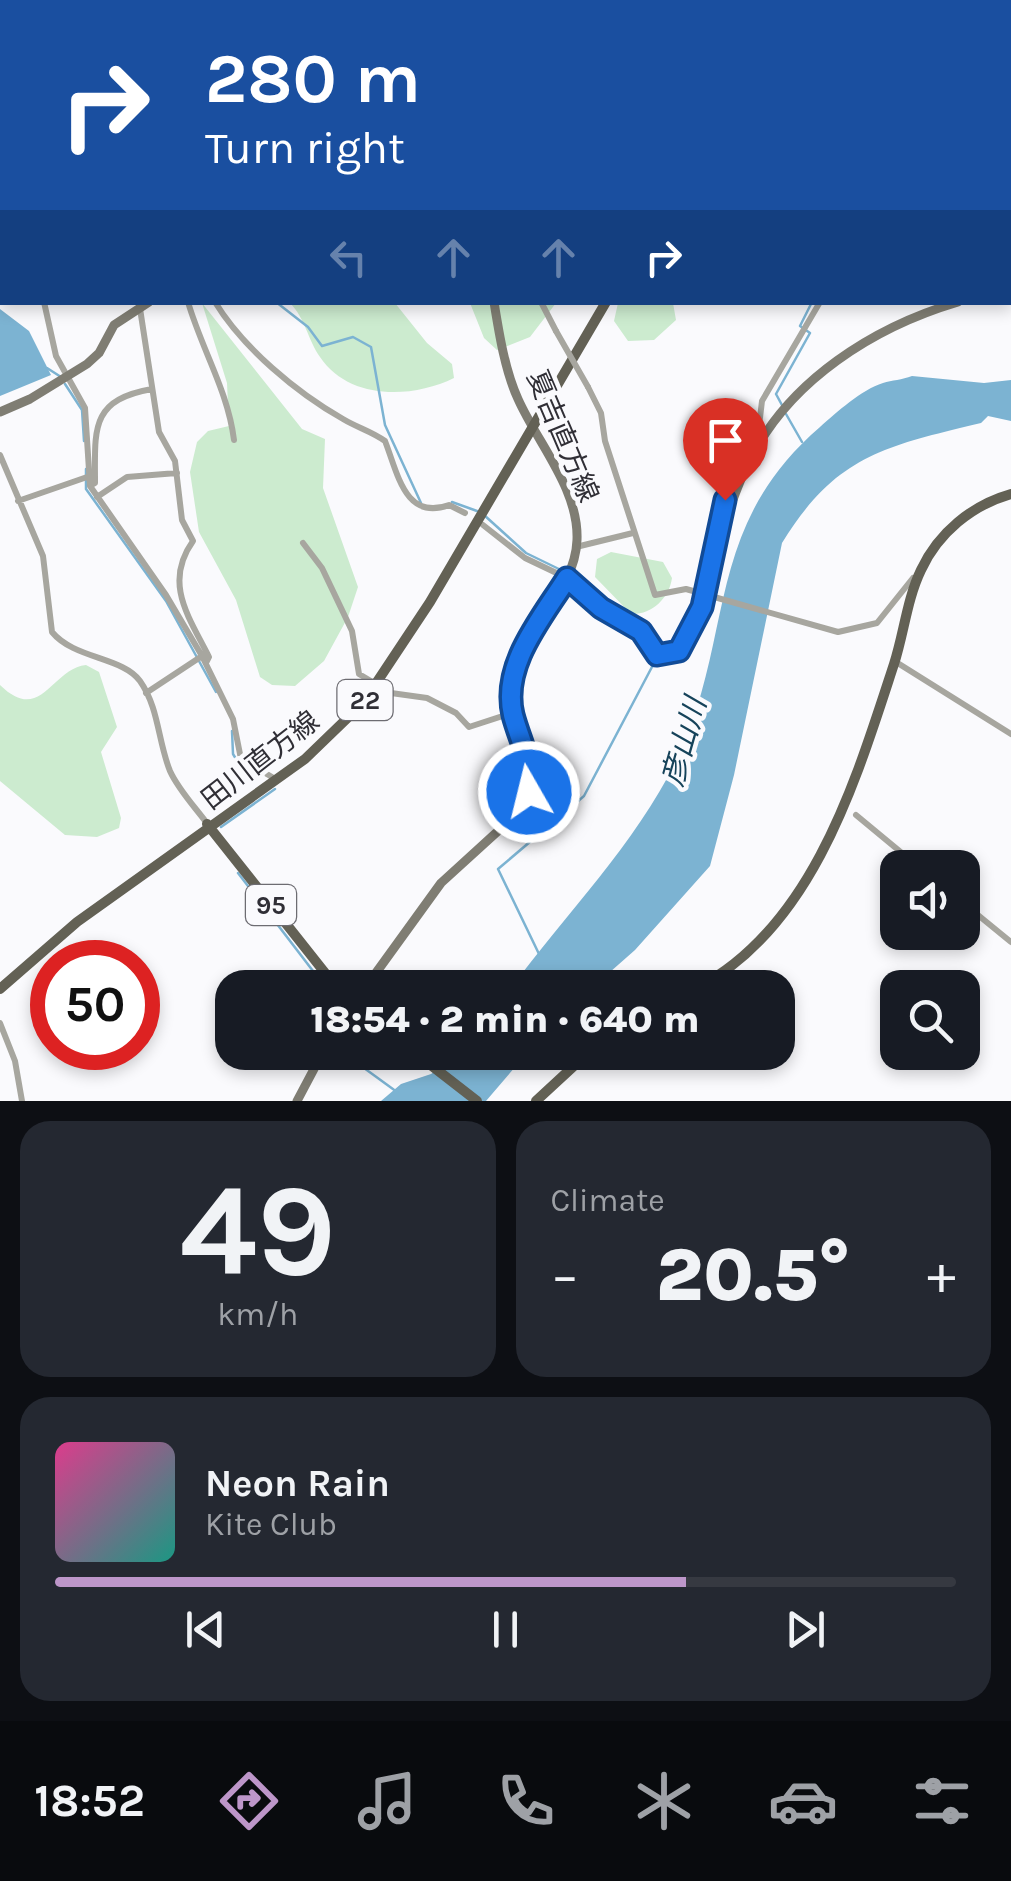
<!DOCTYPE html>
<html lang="en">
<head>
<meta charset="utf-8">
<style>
	body { margin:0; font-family:Karla,"Noto Sans JP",sans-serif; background:#242831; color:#f1f3f6; height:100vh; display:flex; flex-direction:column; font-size:38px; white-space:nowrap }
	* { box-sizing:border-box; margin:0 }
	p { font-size:32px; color:#9ea1a6 }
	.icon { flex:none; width:55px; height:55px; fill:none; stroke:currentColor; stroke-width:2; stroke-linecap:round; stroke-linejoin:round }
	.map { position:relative; height:1101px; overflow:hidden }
	.side { display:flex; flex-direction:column; gap:20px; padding:20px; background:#0d0f14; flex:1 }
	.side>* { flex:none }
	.top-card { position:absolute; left:0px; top:0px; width:1012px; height:305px; box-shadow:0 5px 15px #0003; background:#1a4fa0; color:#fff; overflow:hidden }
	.fabs { position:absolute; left:880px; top:850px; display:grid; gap:20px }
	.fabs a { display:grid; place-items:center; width:100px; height:100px; border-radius:20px; background:#171b24; box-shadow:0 5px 15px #0003; font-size:50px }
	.speed { position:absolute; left:30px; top:940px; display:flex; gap:20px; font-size:50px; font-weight:700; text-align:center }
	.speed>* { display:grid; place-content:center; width:130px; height:130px; border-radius:50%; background:#171b24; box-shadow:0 5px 15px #0003; line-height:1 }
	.speed .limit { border:15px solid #d22; background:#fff; color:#111 }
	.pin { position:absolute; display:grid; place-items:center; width:85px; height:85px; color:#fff; margin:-102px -42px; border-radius:50% 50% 50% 0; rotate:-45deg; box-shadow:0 0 10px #0007 }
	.pin .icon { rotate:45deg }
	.me { position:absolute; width:110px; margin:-55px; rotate:352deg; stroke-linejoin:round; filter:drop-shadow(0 0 8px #0008) }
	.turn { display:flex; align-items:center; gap:35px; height:210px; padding:0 40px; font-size:45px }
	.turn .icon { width:130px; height:130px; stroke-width:2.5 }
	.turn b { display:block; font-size:70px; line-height:85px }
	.lanes { display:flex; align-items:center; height:95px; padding:0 40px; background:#0003; justify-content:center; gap:50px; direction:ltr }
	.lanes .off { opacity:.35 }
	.big { font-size:75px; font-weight:800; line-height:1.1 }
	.side .widget { flex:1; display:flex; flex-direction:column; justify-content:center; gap:15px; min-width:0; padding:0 35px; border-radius:30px; background:#242831 }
	.side .dial { align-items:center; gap:0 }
	.dial b { font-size:130px; line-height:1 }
	.song { display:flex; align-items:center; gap:30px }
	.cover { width:120px; height:120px; border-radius:15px; background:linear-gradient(135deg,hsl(330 70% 55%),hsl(170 70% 35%)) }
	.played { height:10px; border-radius:5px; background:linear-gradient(90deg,#bd96c9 70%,#363941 70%) }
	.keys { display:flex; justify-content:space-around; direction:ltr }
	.heat { display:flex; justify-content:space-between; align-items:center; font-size:55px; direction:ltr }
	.side .tiles { flex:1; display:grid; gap:20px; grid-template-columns:1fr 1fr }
	.widget:last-child { grid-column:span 2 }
	.trip { position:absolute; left:215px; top:970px; width:580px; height:100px; border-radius:30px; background:#171b24; box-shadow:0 5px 15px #0003; font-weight:800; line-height:100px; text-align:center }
	.dock { display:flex; height:160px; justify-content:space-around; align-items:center; background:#090b0e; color:#9ea1a6 }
	.dock .icon { width:70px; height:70px }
	.dock .current { color:#bd96c9 }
	.dock b { font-size:45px; color:#f1f3f6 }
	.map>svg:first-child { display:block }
</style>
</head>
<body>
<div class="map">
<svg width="1011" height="1101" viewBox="0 0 1011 1101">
	<rect width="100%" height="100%" fill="#fafafd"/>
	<path fill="#ccebcf" d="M202,303L302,429L325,439L323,488L358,587L348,617L324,661L295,686L272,685L260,677L236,600L199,532L190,472L197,442L208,431L229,426L227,383Z
		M290,303H395L427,343L452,364L454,378C411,399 349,400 320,357C308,340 305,318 290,303Z
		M470,303H556L530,337L497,350L484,338Z
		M618,303H673L676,320L654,340L628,341L614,321Z
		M611,552L663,562L672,578C669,599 651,615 631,614L595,577L597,559Z
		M86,665L99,672L117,727L101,752L121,818L119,828L97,837L65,835L0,781V685C41,725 51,669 86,665Z"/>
	<path fill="#7cb3d2" d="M0,309L29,331L51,375L0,396Z
		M912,376L984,383L1011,380V421L988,416L981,423C886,446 836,455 782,543L734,775L710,866L635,950L593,987L511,988C566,914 636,843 676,761C736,636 702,529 820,427C837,412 861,390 883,383C892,380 902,380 912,376Z
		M461,1053H527L486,1101H381L401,1084L431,1074Z"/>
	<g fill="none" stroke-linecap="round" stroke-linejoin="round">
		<path stroke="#7cb3d2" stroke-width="2.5" d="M43,0L45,2
			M991,2L992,0
			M276,302L308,327L322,346L353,337L371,347L385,425L421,503
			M47,368L61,377
			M65,384L82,410L84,441
			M783,407L776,394L810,333L800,326L812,302
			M786,414L802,442
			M86,469V489L166,601L216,692
			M452,502L477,511
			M484,515L526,553L563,571
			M573,587L592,604
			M232,731L233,754L242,769L259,774
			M221,827L275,789
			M238,873L326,988
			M539,954L498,869L584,796L653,665L638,634L624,625
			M342,1052L397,1092"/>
		<path stroke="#a7a69f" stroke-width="6" d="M30,0L31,2
			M197,0L202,2
			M451,0L452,2
			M529,0L531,2
			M970,0L973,2
			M996,2L997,0
			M0,182L2,188
			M0,210H2
			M1010,222L1011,220
			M1010,268H1011
			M44,302L56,356L85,408L90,486L166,595L202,656L233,719L241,759L272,777
			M139,302L159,432L175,461L182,520L193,541C163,583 189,617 209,657L206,663
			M188,302C202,350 228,391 234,440
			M215,302C243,348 297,393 343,419C358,428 371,431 385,441C398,474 405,521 449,505L465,513
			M541,302L556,331
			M588,387L601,413L605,441L655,595L686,589L838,632L877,623L913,578
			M717,425L727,468L722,521
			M765,434L759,426L762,401L820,302
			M0,455L43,556L52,632C74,659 123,657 140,681C159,708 158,742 170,771C178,789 194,806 206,822
			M90,486L95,483C95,429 90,400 152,389
			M97,497L127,477L177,473
			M18,501L90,476
			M483,525L525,558L567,578L601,608L641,631L657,655L679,651L701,607L719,538
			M303,543L322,568L352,631L359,674L391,693L427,698L456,713L469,727L512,713
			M576,547L633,533
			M896,662L1011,734
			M146,693L202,656
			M856,815L920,868
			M962,902L1011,942
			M0,1023L15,1061L22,1101"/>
		<path stroke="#7f7d73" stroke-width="9" d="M470,2L471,0
			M1010,293H1011
			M0,412L30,399L87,364L99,353L114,325L149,302
			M718,541C728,515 736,487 749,462C789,380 874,327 958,302
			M365,988L441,883L520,811C545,767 508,732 512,686C517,631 575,596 577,540C579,489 538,444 518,399C505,371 499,333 494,302
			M297,1101L323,1052"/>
		<path stroke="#636155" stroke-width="10" d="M779,2L781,0
			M207,824L337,988
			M697,988C813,927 856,780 894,664C904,633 907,599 921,570C938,533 972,505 1011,494
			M0,989L77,922L305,759L363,703L430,602L606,302
			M414,1052L477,1101
			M536,1101L589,1052"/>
		<path stroke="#a7a69f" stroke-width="6" d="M556,331L588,387"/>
	</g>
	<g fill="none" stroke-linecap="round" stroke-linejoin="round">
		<g stroke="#114b97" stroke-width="25">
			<path id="route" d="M529,792C534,764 520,742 513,715C501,665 542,618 567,578L601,608L641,631L657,655L679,651L702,607L725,500"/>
		</g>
		<use href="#route" stroke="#1a73e8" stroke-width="18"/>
	</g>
	<g text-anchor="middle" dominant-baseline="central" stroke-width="9" stroke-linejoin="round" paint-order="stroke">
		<g fill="#fafafd" stroke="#6d6c72" stroke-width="2.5">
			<rect x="337.5" y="680" width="55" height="40" rx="8"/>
			<rect x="246" y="885" width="50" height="40" rx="8"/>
		</g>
		<g font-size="25" font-weight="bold" fill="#302f36">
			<text x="365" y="700">22</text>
			<text x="271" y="905">95</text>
		</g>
		<g font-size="28" fill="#302f36" stroke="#fafafd">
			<text transform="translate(563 436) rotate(67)">夏吉直方線</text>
			<text transform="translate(260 760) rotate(-38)">田川直方線</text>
		</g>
		<g font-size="30" font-style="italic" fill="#16435a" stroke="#fafafd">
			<text transform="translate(684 742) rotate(-74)">彦山川</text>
		</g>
	</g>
</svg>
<div class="fabs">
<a><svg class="icon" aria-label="sound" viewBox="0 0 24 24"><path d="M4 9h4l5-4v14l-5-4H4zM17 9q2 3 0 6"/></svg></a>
<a><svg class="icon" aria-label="search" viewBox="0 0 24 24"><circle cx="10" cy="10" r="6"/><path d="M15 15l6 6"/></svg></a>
</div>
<div class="speed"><div class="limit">50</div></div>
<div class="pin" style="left:725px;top:500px;background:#d93025"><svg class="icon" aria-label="arrive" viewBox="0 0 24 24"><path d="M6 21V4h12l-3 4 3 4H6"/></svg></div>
<svg class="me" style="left:529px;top:792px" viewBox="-20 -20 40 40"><circle r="17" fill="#1a73e8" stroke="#fff" stroke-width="3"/><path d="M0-11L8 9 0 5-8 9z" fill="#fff"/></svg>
<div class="trip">18:54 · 2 min · 640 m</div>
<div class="top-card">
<div class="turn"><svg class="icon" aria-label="right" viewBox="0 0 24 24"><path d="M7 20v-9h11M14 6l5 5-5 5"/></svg><div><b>280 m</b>Turn right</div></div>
<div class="lanes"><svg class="icon off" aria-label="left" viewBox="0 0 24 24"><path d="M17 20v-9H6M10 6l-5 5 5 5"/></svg><svg class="icon off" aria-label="ahead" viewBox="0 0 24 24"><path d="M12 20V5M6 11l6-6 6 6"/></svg><svg class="icon off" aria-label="ahead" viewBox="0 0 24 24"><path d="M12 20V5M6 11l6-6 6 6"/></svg><svg class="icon" aria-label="right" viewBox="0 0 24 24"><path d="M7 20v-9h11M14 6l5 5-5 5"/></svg></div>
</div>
</div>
<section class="side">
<div class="tiles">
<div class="widget dial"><b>49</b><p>km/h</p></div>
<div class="widget"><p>Climate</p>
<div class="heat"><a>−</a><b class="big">20.5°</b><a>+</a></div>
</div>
<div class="widget">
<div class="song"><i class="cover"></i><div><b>Neon Rain</b><p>Kite Club</p></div></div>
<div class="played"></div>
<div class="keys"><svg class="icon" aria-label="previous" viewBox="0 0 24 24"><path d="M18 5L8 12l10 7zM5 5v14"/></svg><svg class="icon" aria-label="pause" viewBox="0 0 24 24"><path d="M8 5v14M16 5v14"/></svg><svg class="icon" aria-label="next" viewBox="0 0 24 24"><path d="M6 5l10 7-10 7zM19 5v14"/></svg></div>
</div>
</div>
</section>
<nav class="dock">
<b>18:52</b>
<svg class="icon current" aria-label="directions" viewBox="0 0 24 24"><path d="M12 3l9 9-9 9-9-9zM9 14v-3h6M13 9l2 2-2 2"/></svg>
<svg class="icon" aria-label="music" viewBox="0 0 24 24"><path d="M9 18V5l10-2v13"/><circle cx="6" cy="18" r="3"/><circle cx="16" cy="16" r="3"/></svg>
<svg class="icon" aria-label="phone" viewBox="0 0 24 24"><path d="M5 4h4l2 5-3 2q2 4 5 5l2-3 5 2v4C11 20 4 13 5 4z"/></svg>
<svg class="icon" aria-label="climate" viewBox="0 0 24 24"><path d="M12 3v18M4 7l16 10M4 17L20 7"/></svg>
<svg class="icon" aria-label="car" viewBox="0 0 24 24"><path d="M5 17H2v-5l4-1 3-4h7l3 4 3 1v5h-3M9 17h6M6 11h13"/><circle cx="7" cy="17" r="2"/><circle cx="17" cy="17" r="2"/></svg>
<svg class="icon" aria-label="filters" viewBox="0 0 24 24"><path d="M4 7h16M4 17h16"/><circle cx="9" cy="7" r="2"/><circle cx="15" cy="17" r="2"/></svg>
</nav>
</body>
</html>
